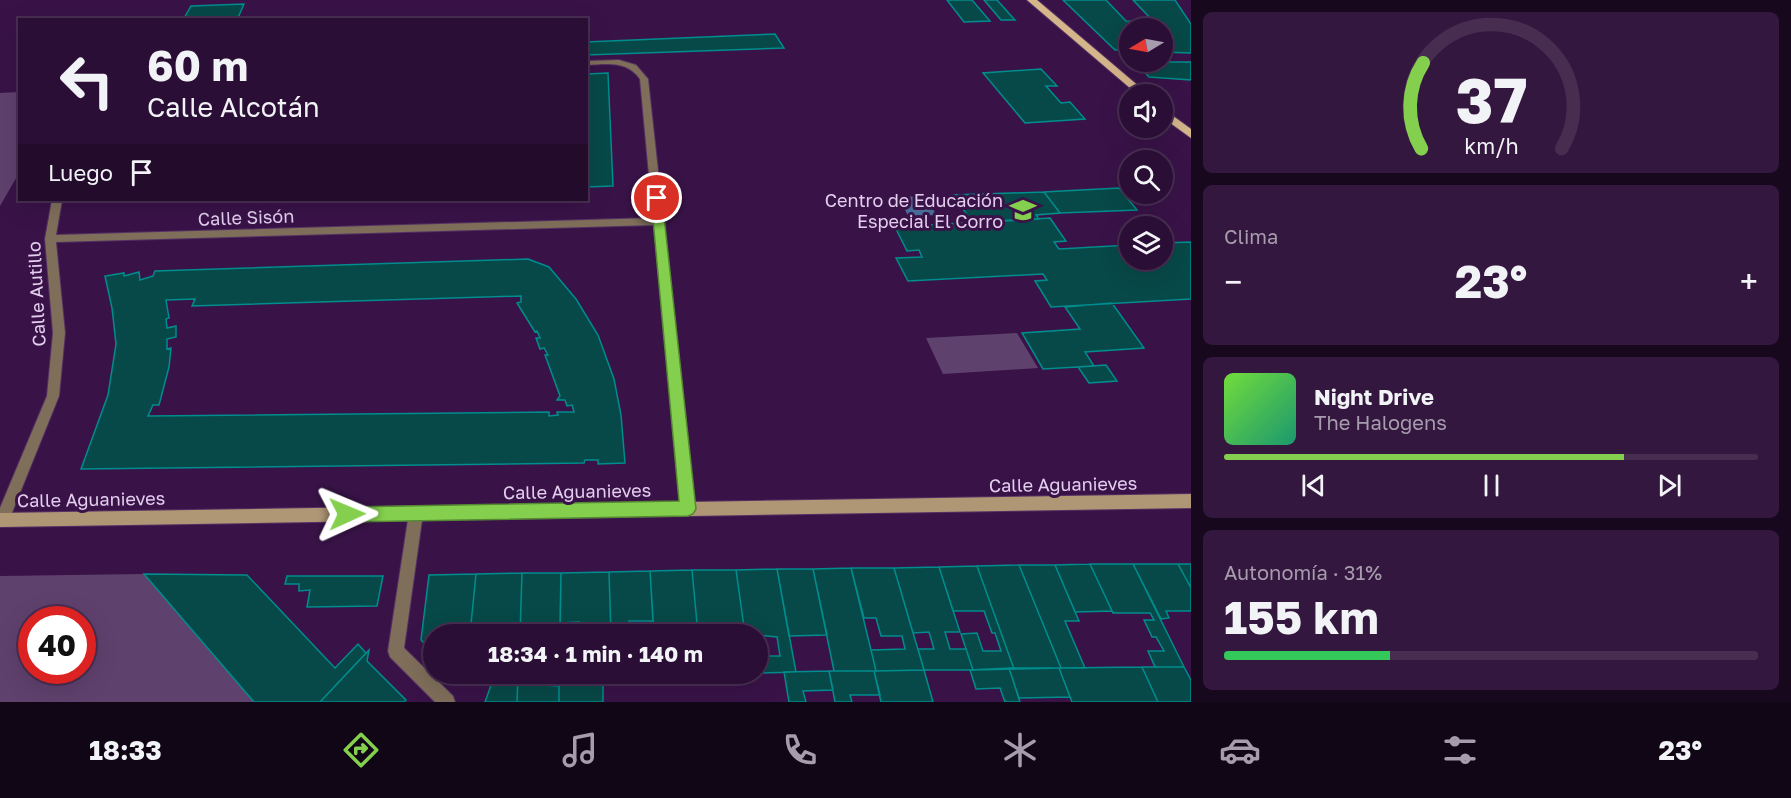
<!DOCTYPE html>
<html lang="es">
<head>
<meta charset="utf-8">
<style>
	body { margin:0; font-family:"Golos Text",sans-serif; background:#33173e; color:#f1f3f6; height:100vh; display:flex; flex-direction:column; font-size:22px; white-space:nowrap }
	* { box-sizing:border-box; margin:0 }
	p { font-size:20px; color:#a69cad }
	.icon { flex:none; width:33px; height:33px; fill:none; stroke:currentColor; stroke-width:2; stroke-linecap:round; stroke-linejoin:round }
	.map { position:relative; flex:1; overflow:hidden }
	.sheet { display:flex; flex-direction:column; gap:12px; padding:12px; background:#18081e; width:600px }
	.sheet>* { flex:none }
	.top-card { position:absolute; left:18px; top:18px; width:570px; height:183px; border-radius:0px; box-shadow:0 6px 24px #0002,0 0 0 2px #472e51; background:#2b0e36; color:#f1f3f6; overflow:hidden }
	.needle { width:39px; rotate:260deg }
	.fabs { position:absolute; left:1119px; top:18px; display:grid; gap:12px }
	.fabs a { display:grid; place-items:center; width:54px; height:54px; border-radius:50%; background:#2b0e36; box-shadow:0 6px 24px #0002,0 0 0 2px #472e51; font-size:30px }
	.speed { position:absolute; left:18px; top:606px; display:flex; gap:12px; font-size:30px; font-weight:700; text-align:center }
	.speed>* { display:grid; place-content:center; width:78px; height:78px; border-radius:50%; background:#2b0e36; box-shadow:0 6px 24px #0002,0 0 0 2px #472e51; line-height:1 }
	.speed .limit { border:9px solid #d22; background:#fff; color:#111 }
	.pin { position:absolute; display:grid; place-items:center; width:51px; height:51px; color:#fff; margin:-26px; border:3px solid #fff; border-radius:50%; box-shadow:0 2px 6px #0007 }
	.me { position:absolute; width:66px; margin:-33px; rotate:89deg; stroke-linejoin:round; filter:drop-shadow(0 0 4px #0008) }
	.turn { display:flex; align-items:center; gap:21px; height:126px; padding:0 30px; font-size:27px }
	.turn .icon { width:78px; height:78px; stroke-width:2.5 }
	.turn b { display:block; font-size:42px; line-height:51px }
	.then { display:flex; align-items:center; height:57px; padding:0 30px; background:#0003; gap:12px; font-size:22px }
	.big { font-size:45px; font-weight:700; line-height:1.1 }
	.sheet .card { flex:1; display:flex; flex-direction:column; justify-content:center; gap:9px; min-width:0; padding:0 21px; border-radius:9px; background:#33173e }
	.sheet .dial { align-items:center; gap:0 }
	.dial svg { height:156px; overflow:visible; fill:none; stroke:#472e51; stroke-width:7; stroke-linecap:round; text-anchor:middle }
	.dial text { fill:#f1f3f6; stroke:none }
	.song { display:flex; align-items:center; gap:18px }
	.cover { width:72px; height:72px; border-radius:9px; background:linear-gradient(135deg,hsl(100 70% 55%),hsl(160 70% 35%)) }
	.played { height:6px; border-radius:3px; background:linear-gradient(90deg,#84d04e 75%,#472e51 75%) }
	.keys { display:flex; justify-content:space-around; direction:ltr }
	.heat { display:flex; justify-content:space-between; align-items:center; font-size:33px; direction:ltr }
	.charge { height:9px; border-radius:4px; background:linear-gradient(90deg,#34c759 31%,#472e51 0) }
	.trip { position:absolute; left:423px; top:624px; width:345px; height:60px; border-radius:30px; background:#2b0e36; box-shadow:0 6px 24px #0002,0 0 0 2px #472e51; font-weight:700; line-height:60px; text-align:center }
	.tabs { display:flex; height:96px; justify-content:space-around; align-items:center; background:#110616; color:#a69cad }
	.tabs .icon { width:42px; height:42px }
	.tabs .active { color:#84d04e }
	.tabs b { font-size:27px; color:#f1f3f6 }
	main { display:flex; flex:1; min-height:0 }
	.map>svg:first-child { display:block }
</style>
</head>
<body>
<main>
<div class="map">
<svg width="1191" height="702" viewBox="0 0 1191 702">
	<rect width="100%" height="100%" fill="#391348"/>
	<path fill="#5f416d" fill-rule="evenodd" d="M19,92V173L0,206V93Z
		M1017,333L1038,368L943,374L926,338Z
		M144,574L254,702H0V576ZM32,620H82V670H32Z"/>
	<path fill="#486b97" d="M927,196L936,215L908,216L899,197Z"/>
	<path fill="#074948" stroke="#008d8d" stroke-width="1.5" fill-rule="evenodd" d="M947,0H972L990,21L964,22Z
		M984,0H997L1015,20H1001Z
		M1063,0H1106L1126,21L1154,22L1133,0H1175L1191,24V53L1162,52V28H1130V50H1115Z
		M244,4L237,20H183L191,6Z
		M775,34L784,48L586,55V42Z
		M1146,62H1191V80L1149,77L1142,69H1152Z
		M1041,69L1057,86H1046L1061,103L1070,102L1085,119L1025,123L983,73Z
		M608,73L613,186L586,187V74Z
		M1119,188L1137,210L1060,213L1044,192Z
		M1044,192L1060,213L1036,215L1039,219L986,222L983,218H969L954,195Z
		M1050,218L1066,241L1054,242L1059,249L1130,245V260H1162V243L1191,242V299L1051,307L1035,281L1047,280L1043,274L908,281L896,258L922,257L919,250L907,251L895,227Z
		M528,259L549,267L576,299L598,335L614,379L621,415L625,463L598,464V460H585L584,463L81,469L108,395L116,344L112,308L105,276L124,273V276L139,272L140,280L153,276L155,271ZM521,296V302L517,303L535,332L537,331L540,338H536L540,349L544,348L548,355H545L560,396L557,400H565L567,406L572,405L574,412H557L558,415L549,416V412L148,416L153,405H159L169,367L171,348L167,349V339L176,337V326L167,328L166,319L169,318L166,300L195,299L192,306Z
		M1112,303L1144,348L1085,352L1094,366L1043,369L1022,333L1080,329L1065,307Z
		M1106,365L1117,381L1089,383L1078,367Z
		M1090,564H1133L1184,667H1155L1148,651H1164L1156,637H1152L1144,620H1154L1150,613H1113Z
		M1090,564L1112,611L1075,612L1055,565Z
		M1133,564H1178L1191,588V611H1166L1169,618L1161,619Z
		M1178,564H1191V588Z
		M1019,565H1055L1079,621H1065L1085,668H1061Z
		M1019,565L1061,668L1014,669L977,566Z
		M977,566L1014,669L973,670L961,634L977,633L983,651H1001L995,633H992L984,611H953L939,567Z
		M939,567L960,632H945L950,649H966L973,670H924L918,649H934L929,632L913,633L894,568Z
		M851,568H894L924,670L876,671L871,650L905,649L902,636H881L876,618H864Z
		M851,568L871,650L876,671H834L813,569Z
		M777,569H813L827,635L789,636Z
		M777,569L796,672L758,673V656H780L777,637L745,634L736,570Z
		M692,570H736L745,634H698Z
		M692,570L698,634H654L650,571Z
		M650,571L653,621H629V634H611L609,572Z
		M609,572L611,634H579V622L560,623L561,573Z
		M522,573L520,634H470L476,574Z
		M522,573H561L560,634H543L544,631H532V634H520Z
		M144,574L247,575L335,668L358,644L366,653L320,702H254Z
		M476,574L470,634L443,632L442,634H434V646H427L421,640L429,575Z
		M287,576H383L377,606L307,607L310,590L299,591V584H285Z
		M369,650L367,661L406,700L404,702H320Z
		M1142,667L1158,702H1072L1059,668Z
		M1142,667H1184L1191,680V702H1158Z
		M1009,668L1020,702H1005L1000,688L976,689L970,670Z
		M1009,668H1059L1070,697L1019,698Z
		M924,670L933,702H881L874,671Z
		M829,671L833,690L803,691L806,702H789L784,672Z
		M829,671H874L880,695H850L852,702H835Z
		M495,674H518L517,702H485Z
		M518,674H530V684L559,686V702H517Z
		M603,675V702H559V676Z"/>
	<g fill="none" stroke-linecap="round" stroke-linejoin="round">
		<g stroke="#543163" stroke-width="2">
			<path id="street" d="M619,60L636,65L648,79L695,509L693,514L688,516L683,514L681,509L654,225L56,242L65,333L59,396L7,525L0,526V508L47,396L53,333L45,239L52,200H62L56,235L653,218L640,79C627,60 606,64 586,65V61Z
				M416,506L421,508L423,513L404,648L453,696L455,702H435L390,657L388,651L409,513L411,508Z"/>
		</g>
		<g stroke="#543163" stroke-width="2">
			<path id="secondary" d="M1191,494V508L0,527V513Z"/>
		</g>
		<g stroke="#543163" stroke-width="2">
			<path id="primary" d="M1027,0H1037L1148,94H1137Z
				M1162,108L1191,129V138L1162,117Z"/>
		</g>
		<use href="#street" fill="#7e6e5a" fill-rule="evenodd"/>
		<use href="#secondary" fill="#af9675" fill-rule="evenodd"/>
		<use href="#primary" fill="#d5b58a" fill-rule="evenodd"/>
	</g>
	<path fill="#84d04e" stroke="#568733" stroke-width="1.5" d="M657,194L662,198L696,509L693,514L688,516L347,522L341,520L339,514L341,509L347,507L679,501L651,198Z"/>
	<defs>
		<g id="school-bare" transform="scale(2.07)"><path d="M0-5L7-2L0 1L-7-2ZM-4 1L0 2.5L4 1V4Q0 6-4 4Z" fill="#84d04e" stroke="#391348" stroke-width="2.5" paint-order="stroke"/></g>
	</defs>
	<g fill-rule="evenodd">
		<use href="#school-bare" x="1023" y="210"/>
	</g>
	<g text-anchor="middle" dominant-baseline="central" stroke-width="6" stroke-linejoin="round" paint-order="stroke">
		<g font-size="18" fill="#e3ceee" stroke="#391348" text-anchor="end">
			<text x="1003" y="200">Centro de Educación<tspan x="1003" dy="21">Especial El Corro</tspan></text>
		</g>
		<g font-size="18" fill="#e3ceee" stroke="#391348">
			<text transform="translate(246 217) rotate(-2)">Calle Sisón</text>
			<text transform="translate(36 294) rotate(-93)">Calle Autillo</text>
			<text transform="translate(1063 484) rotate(-1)">Calle Aguanieves</text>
			<text transform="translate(577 491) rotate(-1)">Calle Aguanieves</text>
			<text transform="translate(91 499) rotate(-1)">Calle Aguanieves</text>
		</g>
	</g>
</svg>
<div class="fabs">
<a><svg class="needle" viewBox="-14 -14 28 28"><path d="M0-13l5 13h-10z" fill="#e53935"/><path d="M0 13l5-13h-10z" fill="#a69cad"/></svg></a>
<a><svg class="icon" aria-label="sound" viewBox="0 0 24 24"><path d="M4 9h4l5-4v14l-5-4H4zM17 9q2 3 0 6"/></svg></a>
<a><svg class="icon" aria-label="search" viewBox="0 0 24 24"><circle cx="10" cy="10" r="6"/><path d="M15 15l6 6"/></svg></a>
<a><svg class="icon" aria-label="layers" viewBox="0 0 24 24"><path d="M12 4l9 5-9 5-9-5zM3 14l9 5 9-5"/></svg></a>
</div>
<div class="speed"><div class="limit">40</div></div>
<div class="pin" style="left:657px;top:198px;background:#d93025"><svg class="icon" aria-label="arrive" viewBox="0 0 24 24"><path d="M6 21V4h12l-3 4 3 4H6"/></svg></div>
<svg class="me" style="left:347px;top:514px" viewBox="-20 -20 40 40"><path d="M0-17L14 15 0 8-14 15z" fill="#84d04e" stroke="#fff" stroke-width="4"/></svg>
<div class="trip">18:34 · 1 min · 140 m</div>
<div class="top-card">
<div class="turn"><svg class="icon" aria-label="left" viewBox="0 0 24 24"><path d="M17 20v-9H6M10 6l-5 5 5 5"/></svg><div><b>60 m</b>Calle Alcotán</div></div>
<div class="then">Luego<svg class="icon" aria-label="arrive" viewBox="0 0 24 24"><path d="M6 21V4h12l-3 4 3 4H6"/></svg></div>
</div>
</div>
<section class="sheet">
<div class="card dial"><svg viewBox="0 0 100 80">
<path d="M14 69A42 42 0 1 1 86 69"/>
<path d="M14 69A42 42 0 0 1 15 25" stroke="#84d04e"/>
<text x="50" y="56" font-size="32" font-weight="700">37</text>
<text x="50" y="72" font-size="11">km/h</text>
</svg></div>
<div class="card"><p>Clima</p>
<div class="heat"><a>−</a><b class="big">23°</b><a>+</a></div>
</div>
<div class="card">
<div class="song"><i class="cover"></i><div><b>Night Drive</b><p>The Halogens</p></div></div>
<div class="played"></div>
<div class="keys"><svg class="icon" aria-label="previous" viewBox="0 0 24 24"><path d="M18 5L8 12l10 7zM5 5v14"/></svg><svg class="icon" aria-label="pause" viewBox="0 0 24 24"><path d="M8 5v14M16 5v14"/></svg><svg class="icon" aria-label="next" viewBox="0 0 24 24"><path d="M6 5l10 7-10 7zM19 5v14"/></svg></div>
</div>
<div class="card"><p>Autonomía · 31%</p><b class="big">155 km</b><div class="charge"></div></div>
</section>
</main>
<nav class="tabs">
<b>18:33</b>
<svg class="icon active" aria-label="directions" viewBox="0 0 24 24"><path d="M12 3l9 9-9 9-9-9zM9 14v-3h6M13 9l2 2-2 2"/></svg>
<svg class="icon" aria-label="music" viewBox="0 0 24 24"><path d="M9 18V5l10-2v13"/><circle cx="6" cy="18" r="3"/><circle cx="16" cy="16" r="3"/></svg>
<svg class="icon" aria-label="phone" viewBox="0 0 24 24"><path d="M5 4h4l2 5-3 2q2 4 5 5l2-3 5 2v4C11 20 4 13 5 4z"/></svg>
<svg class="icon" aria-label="climate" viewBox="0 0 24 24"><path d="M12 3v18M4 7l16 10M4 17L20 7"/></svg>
<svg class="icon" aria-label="car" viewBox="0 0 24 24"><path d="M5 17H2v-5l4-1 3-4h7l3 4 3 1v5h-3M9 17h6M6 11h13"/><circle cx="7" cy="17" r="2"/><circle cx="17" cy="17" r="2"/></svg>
<svg class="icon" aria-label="filters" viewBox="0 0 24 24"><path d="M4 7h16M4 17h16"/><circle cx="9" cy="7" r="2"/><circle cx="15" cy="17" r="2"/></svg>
<b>23°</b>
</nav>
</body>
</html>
